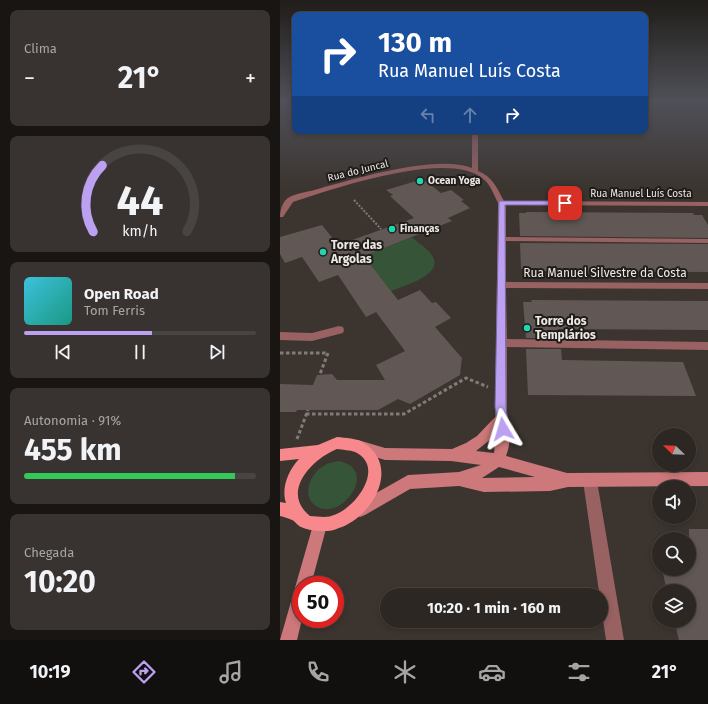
<!DOCTYPE html>
<html lang="pt">
<head>
<meta charset="utf-8">
<style>
	body { margin:0; font-family:"Fira Sans",sans-serif; background:#383330; color:#f1f3f6; height:100vh; display:flex; flex-direction:column; font-size:15px; white-space:nowrap }
	* { box-sizing:border-box; margin:0 }
	p { font-size:13px; color:#a6a5a6 }
	.icon { flex:none; width:22px; height:22px; fill:none; stroke:currentColor; stroke-width:2; stroke-linecap:round; stroke-linejoin:round }
	.map { position:relative; flex:1; overflow:hidden }
	.drawer { display:flex; flex-direction:column; gap:10px; padding:10px; background:#181513; width:280px }
	.drawer>* { flex:none }
	.banner { position:absolute; left:12px; top:12px; width:356px; height:122px; border-radius:8px; box-shadow:0 2px 6px #0003,0 0 0 1px #484441; background:#1a4fa0; color:#fff; overflow:hidden }
	.needle { width:26px; rotate:293deg }
	.buttons { position:absolute; left:372px; top:428px; display:grid; gap:8px }
	.buttons a { display:grid; place-items:center; width:44px; height:44px; border-radius:50%; background:#2c2723; box-shadow:0 2px 6px #0003,0 0 0 1px #484441; font-size:20px }
	.speed { position:absolute; left:12px; top:576px; display:flex; gap:8px; font-size:20px; font-weight:700; text-align:center }
	.speed>* { display:grid; place-content:center; width:52px; height:52px; border-radius:50%; background:#2c2723; box-shadow:0 2px 6px #0003,0 0 0 1px #484441; line-height:1 }
	.speed .limit { border:6px solid #d22; background:#fff; color:#111 }
	.pin { position:absolute; display:grid; place-items:center; width:34px; height:34px; color:#fff; margin:-17px; border-radius:8px; box-shadow:0 2px 6px #0006 }
	.me { position:absolute; width:44px; margin:-22px; rotate:353deg; stroke-linejoin:round; filter:drop-shadow(0 0 3px #0008) }
	.turn { display:flex; align-items:center; gap:14px; height:84px; padding:0 20px; font-size:18px }
	.turn .icon { width:52px; height:52px; stroke-width:2.5 }
	.turn b { display:block; font-size:28px; line-height:34px }
	.lanes { display:flex; align-items:center; height:38px; padding:0 20px; background:#0003; justify-content:center; gap:20px; direction:ltr }
	.lanes .off { opacity:.35 }
	.big { font-size:30px; font-weight:700; line-height:1.1 }
	.drawer .card { flex:1; display:flex; flex-direction:column; justify-content:center; gap:6px; min-width:0; padding:0 14px; border-radius:8px; background:#383330 }
	.drawer .dial { align-items:center; gap:0 }
	.dial svg { height:104px; overflow:visible; fill:none; stroke:#484441; stroke-width:7; stroke-linecap:round; text-anchor:middle }
	.dial text { fill:#f1f3f6; stroke:none }
	.song { display:flex; align-items:center; gap:12px }
	.cover { width:48px; height:48px; border-radius:6px; background:linear-gradient(135deg,hsl(190 70% 55%),hsl(170 70% 35%)) }
	.played { height:4px; border-radius:2px; background:linear-gradient(90deg,#bca0f2 55%,#484441 55%) }
	.keys { display:flex; justify-content:space-around; direction:ltr }
	.heat { display:flex; justify-content:space-between; align-items:center; font-size:22px; direction:ltr }
	.charge { height:6px; border-radius:3px; background:linear-gradient(90deg,#34c759 91%,#484441 0) }
	.trip { position:absolute; left:100px; top:588px; width:228px; height:40px; border-radius:20px; background:#2c2723; box-shadow:0 2px 6px #0003,0 0 0 1px #484441; font-weight:700; line-height:40px; text-align:center }
	.tabs { display:flex; height:64px; justify-content:space-around; align-items:center; background:#12100e; color:#a6a5a6 }
	.tabs .icon { width:28px; height:28px }
	.tabs .current { color:#bca0f2 }
	.tabs b { font-size:18px; color:#f1f3f6 }
	main { display:flex; flex:1; min-height:0 }
	.map>svg:first-child { display:block }
</style>
</head>
<body>
<main>
<section class="drawer">
<div class="card"><p>Clima</p>
<div class="heat"><a>−</a><b class="big">21°</b><a>+</a></div>
</div>
<div class="card dial"><svg viewBox="0 0 100 80">
<path d="M14 69A42 42 0 1 1 86 69"/>
<path d="M14 69A42 42 0 0 1 21 18" stroke="#bca0f2"/>
<text x="50" y="56" font-size="32" font-weight="700">44</text>
<text x="50" y="72" font-size="11">km/h</text>
</svg></div>
<div class="card">
<div class="song"><i class="cover"></i><div><b>Open Road</b><p>Tom Ferris</p></div></div>
<div class="played"></div>
<div class="keys"><svg class="icon" aria-label="previous" viewBox="0 0 24 24"><path d="M18 5L8 12l10 7zM5 5v14"/></svg><svg class="icon" aria-label="pause" viewBox="0 0 24 24"><path d="M8 5v14M16 5v14"/></svg><svg class="icon" aria-label="next" viewBox="0 0 24 24"><path d="M6 5l10 7-10 7zM19 5v14"/></svg></div>
</div>
<div class="card"><p>Autonomia · 91%</p><b class="big">455 km</b><div class="charge"></div></div>
<div class="card"><p>Chegada</p><b class="big">10:20</b></div>
</section>
<div class="map">
<svg width="428" height="640" viewBox="0 0 428 640">
	<rect width="100%" height="100%" fill="#3b342f"/>
	<path fill="#355438" d="M132,237C138,243 149,249 153,257C163,275 123,286 111,291L84,256Z
		M59,461C100,469 61,523 36,506C21,496 30,475 42,467C47,463 53,462 59,461Z"/>
	<path fill="#615855" d="M143,179L161,193L171,190L184,200L181,201L190,208L168,218L172,221L84,256L118,300L140,290L152,303L156,302L171,318L155,327L182,358L180,375L130,404L118,399L98,410H17L16,412H0V384L33,385L37,375L52,374L57,380H105L96,365L125,351L96,312L86,317L58,275L39,282L22,257L5,263L0,254V237L42,225L58,245L134,218L110,196L113,195L106,190Z
		M246,212L413,213L414,215H422L428,225V238L240,236L239,213H246Z
		M240,243L428,244V272L250,271V269H241Z
		M251,300L428,301V330L278,329L279,338H246L243,302H252Z
		M246,349H281L282,360L403,362L416,396L248,395Z
		M409,529H428V640H399L394,621H409V591H387L382,569H409Z"/>
	<g fill="none" stroke-linecap="round" stroke-linejoin="round">
		<path stroke="#817b77" stroke-width="2" stroke-dasharray="2 1.5" stroke-linecap="butt" d="M74,200L101,229"/>
		<path stroke="#817b77" stroke-width="3" stroke-dasharray="3.5 2.5" stroke-linecap="butt" d="M0,353H48L40,374
			M26,414H124L186,378L208,387
			M17,439L28,410"/>
		<path fill="#986162" fill-rule="evenodd" d="M192,131H198V171C212,176 217,188 224,201L428,202V206L226,205V237L428,239V243L226,241V282L428,283V289L226,288L227,339L428,342V350L227,347V419L225,423L221,424L217,423L215,419L218,203C214,195 210,183 202,178C166,150 53,189 13,202L3,217H0C0,211 2,202 8,198C15,193 29,192 38,189C74,179 156,154 192,168Z
			M59,326L63,327L64,330L63,333L32,341L0,340V332L32,333Z
			M310,474L315,476L317,481L344,640H326L303,481L305,476Z"/>
		<path fill="#cd787a" fill-rule="evenodd" d="M221,414L225,415C231,427 231,444 226,456L287,473L428,472V486L288,487L270,491L204,492L179,486L130,489L85,515L80,517L75,515L73,510L75,505L128,475L179,472L201,465L171,461L105,460L73,450L72,446L73,442L78,440L105,448L172,449L186,443L197,436L217,415ZM216,435L214,453L196,451ZM219,467L255,477L202,478Z
			M40,518L45,520L47,525L31,585H21L22,619L17,640H0L33,525L35,520Z"/>
		<path fill="#f7898d" fill-rule="evenodd" d="M57,437C65,438 77,438 84,443C120,466 94,514 62,527C58,528 53,531 48,531C39,531 29,531 21,527C17,525 15,521 12,520C8,518 4,517 0,516V502L6,503C1,488 8,471 19,459L0,461V449L38,445ZM57,449C63,450 70,450 75,452C107,467 74,511 51,516C45,518 36,516 30,516C0,492 32,459 57,449Z"/>
	</g>
	<linearGradient id="sky" x2="0" y2="1"><stop stop-color="#201d1a"/><stop offset="0.53" stop-color="#4f5058"/><stop offset="1" stop-color="#4f5058" stop-opacity="0"/></linearGradient>
	<rect width="428" height="190" fill="url(#sky)"/>
	<path fill="#bca0f2" stroke="#7a689d" d="M219,201H285L288,203L285,205H225L226,407L229,429L227,432L223,434L219,432L215,407Z"/>
	<g fill="#25d5ae" stroke="#1f1c1a" stroke-width="1.5">
		<circle cx="140" cy="181" r="4"/>
		<circle cx="112" cy="229" r="4"/>
		<circle cx="43" cy="252" r="4"/>
		<circle cx="247" cy="328" r="4"/>
	</g>
	<g text-anchor="middle" dominant-baseline="central" stroke-width="4" stroke-linejoin="round" paint-order="stroke">
		<g font-size="10" fill="#ede9e5" stroke="#1f1c1a">
			<text transform="translate(78 171) rotate(-14)">Rua do Juncal</text>
			<text x="361" y="194">Rua Manuel Luís Costa</text>
		</g>
		<g font-size="10" font-weight="bold" fill="#ede9e5" stroke="#1f1c1a" text-anchor="start">
			<text x="148" y="181">Ocean Yoga</text>
			<text x="120" y="229">Finanças</text>
		</g>
		<g font-size="12" font-weight="bold" fill="#ede9e5" stroke="#1f1c1a" text-anchor="start">
			<text x="51" y="245">Torre das<tspan x="51" dy="14">Argolas</tspan></text>
			<text x="255" y="321">Torre dos<tspan x="255" dy="14">Templários</tspan></text>
		</g>
		<g font-size="12" fill="#ede9e5" stroke="#1f1c1a">
			<text x="325" y="273">Rua Manuel Silvestre da Costa</text>
		</g>
	</g>
</svg>
<div class="buttons">
<a><svg class="needle" viewBox="-14 -14 28 28"><path d="M0-13l5 13h-10z" fill="#e53935"/><path d="M0 13l5-13h-10z" fill="#a6a5a6"/></svg></a>
<a><svg class="icon" aria-label="sound" viewBox="0 0 24 24"><path d="M4 9h4l5-4v14l-5-4H4zM17 9q2 3 0 6"/></svg></a>
<a><svg class="icon" aria-label="search" viewBox="0 0 24 24"><circle cx="10" cy="10" r="6"/><path d="M15 15l6 6"/></svg></a>
<a><svg class="icon" aria-label="layers" viewBox="0 0 24 24"><path d="M12 4l9 5-9 5-9-5zM3 14l9 5 9-5"/></svg></a>
</div>
<div class="speed"><div class="limit">50</div></div>
<div class="pin" style="left:285px;top:203px;background:#d93025"><svg class="icon" aria-label="arrive" viewBox="0 0 24 24"><path d="M6 21V4h12l-3 4 3 4H6"/></svg></div>
<svg class="me" style="left:223px;top:429px" viewBox="-20 -20 40 40"><path d="M0-17L14 15 0 8-14 15z" fill="#bca0f2" stroke="#fff" stroke-width="4"/></svg>
<div class="trip">10:20 · 1 min · 160 m</div>
<div class="banner">
<div class="turn"><svg class="icon" aria-label="right" viewBox="0 0 24 24"><path d="M7 20v-9h11M14 6l5 5-5 5"/></svg><div><b>130 m</b>Rua Manuel Luís Costa</div></div>
<div class="lanes"><svg class="icon off" aria-label="left" viewBox="0 0 24 24"><path d="M17 20v-9H6M10 6l-5 5 5 5"/></svg><svg class="icon off" aria-label="ahead" viewBox="0 0 24 24"><path d="M12 20V5M6 11l6-6 6 6"/></svg><svg class="icon" aria-label="right" viewBox="0 0 24 24"><path d="M7 20v-9h11M14 6l5 5-5 5"/></svg></div>
</div>
</div>
</main>
<nav class="tabs">
<b>10:19</b>
<svg class="icon current" aria-label="directions" viewBox="0 0 24 24"><path d="M12 3l9 9-9 9-9-9zM9 14v-3h6M13 9l2 2-2 2"/></svg>
<svg class="icon" aria-label="music" viewBox="0 0 24 24"><path d="M9 18V5l10-2v13"/><circle cx="6" cy="18" r="3"/><circle cx="16" cy="16" r="3"/></svg>
<svg class="icon" aria-label="phone" viewBox="0 0 24 24"><path d="M5 4h4l2 5-3 2q2 4 5 5l2-3 5 2v4C11 20 4 13 5 4z"/></svg>
<svg class="icon" aria-label="climate" viewBox="0 0 24 24"><path d="M12 3v18M4 7l16 10M4 17L20 7"/></svg>
<svg class="icon" aria-label="car" viewBox="0 0 24 24"><path d="M5 17H2v-5l4-1 3-4h7l3 4 3 1v5h-3M9 17h6M6 11h13"/><circle cx="7" cy="17" r="2"/><circle cx="17" cy="17" r="2"/></svg>
<svg class="icon" aria-label="filters" viewBox="0 0 24 24"><path d="M4 7h16M4 17h16"/><circle cx="9" cy="7" r="2"/><circle cx="15" cy="17" r="2"/></svg>
<b>21°</b>
</nav>
</body>
</html>
